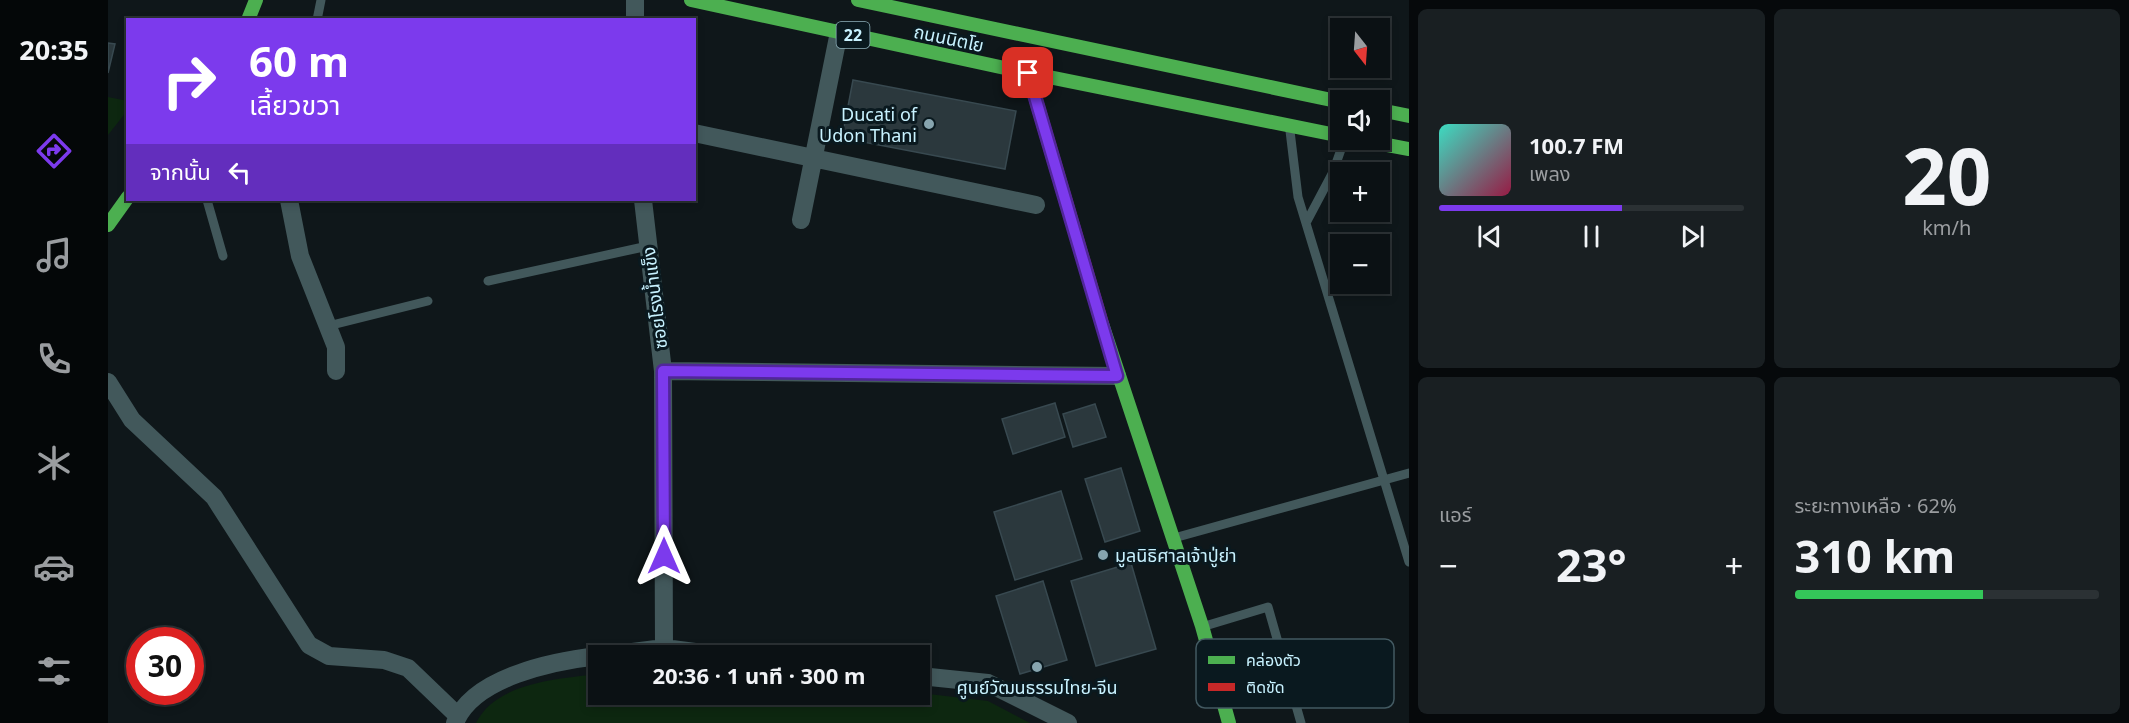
<!DOCTYPE html>
<html lang="th">
<head>
<meta charset="utf-8">
<style>
	body { margin:0; font-family:"Noto Sans","Noto Sans Thai",sans-serif; background:#191f22; color:#f1f3f6; height:100vh; display:flex; flex-direction:column; font-size:22px; white-space:nowrap }
	* { box-sizing:border-box; margin:0 }
	p { font-size:20px; color:#9a9da0 }
	.icon { flex:none; width:33px; height:33px; fill:none; stroke:currentColor; stroke-width:2; stroke-linecap:round; stroke-linejoin:round }
	.map { position:relative; flex:1; overflow:hidden }
	.side { display:flex; flex-direction:column; gap:9px; padding:9px; background:#06090b; width:720px }
	.side>* { flex:none }
	.guide { position:absolute; left:18px; top:18px; width:570px; height:183px; border-radius:0px; box-shadow:0 3px 9px #0003,0 0 0 2px #2b3134; background:#7c3aed; color:#fff; overflow:hidden }
	.needle { width:39px; rotate:163deg }
	.tools { position:absolute; left:1222px; top:18px; display:grid; gap:12px }
	.tools a { display:grid; place-items:center; width:60px; height:60px; border-radius:0px; background:#0b1114; box-shadow:0 3px 9px #0003,0 0 0 2px #2b3134; font-size:30px }
	.speed { position:absolute; left:18px; top:627px; display:flex; gap:12px; font-size:30px; font-weight:700; text-align:center }
	.speed>* { display:grid; place-content:center; width:78px; height:78px; border-radius:50%; background:#0b1114; box-shadow:0 3px 9px #0003,0 0 0 2px #2b3134; line-height:1 }
	.speed .limit { border:9px solid #d22; background:#fff; color:#111 }
	.pin { position:absolute; display:grid; place-items:center; width:51px; height:51px; color:#fff; margin:-26px; border-radius:12px; box-shadow:0 3px 9px #0006 }
	.me { position:absolute; width:66px; margin:-33px; rotate:0deg; stroke-linejoin:round; filter:drop-shadow(0 0 4px #0008) }
	.turn { display:flex; align-items:center; gap:21px; height:126px; padding:0 24px; font-size:27px }
	.turn .icon { width:78px; height:78px; stroke-width:2.5 }
	.turn b { display:block; font-size:42px; line-height:51px }
	.then { display:flex; align-items:center; height:57px; padding:0 24px; background:#0003; gap:12px; font-size:22px }
	.big { font-size:45px; font-weight:700; line-height:1.1 }
	.side .card { flex:1; display:flex; flex-direction:column; justify-content:center; gap:9px; min-width:0; padding:0 21px; border-radius:9px; background:#191f22 }
	.side .dial { align-items:center; gap:0 }
	.dial b { font-size:78px; line-height:1 }
	.song { display:flex; align-items:center; gap:18px }
	.cover { width:72px; height:72px; border-radius:9px; background:linear-gradient(135deg,hsl(170 70% 55%),hsl(340 70% 35%)) }
	.played { height:6px; border-radius:3px; background:linear-gradient(90deg,#7c3aed 60%,#2b3134 60%) }
	.keys { display:flex; justify-content:space-around; direction:ltr }
	.heat { display:flex; justify-content:space-between; align-items:center; font-size:33px; direction:ltr }
	.charge { height:9px; border-radius:4px; background:linear-gradient(90deg,#34c759 62%,#2b3134 0) }
	.side .tiles { flex:1; display:grid; gap:9px; grid-template-columns:repeat(2,1fr) }
	.trip { position:absolute; left:480px; top:645px; width:342px; height:60px; border-radius:0px; background:#0b1114; box-shadow:0 3px 9px #0003,0 0 0 2px #2b3134; font-weight:700; line-height:60px; text-align:center }
	main { display:flex; flex:1; min-height:0 }
	.menu { display:flex; flex-direction:column; width:108px; justify-content:space-around; align-items:center; background:#040708; color:#9a9da0 }
	.menu .icon { width:42px; height:42px }
	.menu .selected { color:#7c3aed }
	.menu b { font-size:27px; color:#f1f3f6 }
	.map>svg:first-child { display:block }
</style>
</head>
<body>
<main>
<nav class="menu">
<b>20:35</b>
<svg class="icon selected" aria-label="directions" viewBox="0 0 24 24"><path d="M12 3l9 9-9 9-9-9zM9 14v-3h6M13 9l2 2-2 2"/></svg>
<svg class="icon" aria-label="music" viewBox="0 0 24 24"><path d="M9 18V5l10-2v13"/><circle cx="6" cy="18" r="3"/><circle cx="16" cy="16" r="3"/></svg>
<svg class="icon" aria-label="phone" viewBox="0 0 24 24"><path d="M5 4h4l2 5-3 2q2 4 5 5l2-3 5 2v4C11 20 4 13 5 4z"/></svg>
<svg class="icon" aria-label="climate" viewBox="0 0 24 24"><path d="M12 3v18M4 7l16 10M4 17L20 7"/></svg>
<svg class="icon" aria-label="car" viewBox="0 0 24 24"><path d="M5 17H2v-5l4-1 3-4h7l3 4 3 1v5h-3M9 17h6M6 11h13"/><circle cx="7" cy="17" r="2"/><circle cx="17" cy="17" r="2"/></svg>
<svg class="icon" aria-label="filters" viewBox="0 0 24 24"><path d="M4 7h16M4 17h16"/><circle cx="9" cy="7" r="2"/><circle cx="15" cy="17" r="2"/></svg>
</nav>
<div class="map">
<svg width="1301" height="723" viewBox="0 0 1301 723">
	<rect width="100%" height="100%" fill="#0f171a"/>
	<path fill="#0d2710" d="M0,97L20,101L19,111L0,135Z
		M490,674V694L812,693L880,701L922,723H368C388,682 451,679 490,674Z"/>
	<path fill="#2b383d" stroke="#384950" stroke-width="1.5" d="M0,43L7,44L0,73Z
		M745,80L908,111L897,169L734,138Z
		M947,403L957,437L905,454L894,419Z
		M987,404L998,437L965,447L955,414Z
		M1013,468L1032,531L997,542L977,479Z
		M953,491L974,559L907,580L886,512Z
		M1023,563L1048,649L988,666L963,581Z
		M935,581L959,660L912,674L888,596Z"/>
	<g fill="none" stroke-linecap="round" stroke-linejoin="round">
		<path stroke="#42585b" stroke-width="9" d="M209,20L213,0
			M1182,131L1190,197L1301,562
			M99,200L115,256
			M1198,223L1225,172L1236,141
			M380,281L540,246
			M220,326L320,301
			M1066,538L1301,473
			M1097,626L1160,607L1193,723"/>
		<path stroke="#42585b" stroke-width="18" d="M527,20V0
			M586,133L928,205
			M181,200L192,256L228,347V371
			M535,200L555,371L556,648
			M693,220L731,32
			M555,371L1009,376
			M0,382L24,420L106,497L201,645L221,656L276,660L300,668L350,716
			M493,656L556,648L618,656
			M812,676L880,683L960,723
			M347,723C365,677 446,661 490,656"/>
		<path stroke="#4caf50" stroke-width="14" d="M583,0L906,70L1233,136
			M750,0L1233,102
			M140,20L148,0
			M1272,110L1301,116
			M1253,140L1301,149
			M0,225L20,197
			M994,324L1094,626L1121,723"/>
		<path stroke="#c62828" stroke-width="14" d="M920,73L994,324"/>
	</g>
	<g fill="none" stroke-linecap="round" stroke-linejoin="round">
		<g stroke="#51269a" stroke-width="15">
			<path id="route" d="M556,556L555,371L1009,376L920,73"/>
		</g>
		<use href="#route" stroke="#7c3aed" stroke-width="10"/>
	</g>
	<g fill="#87a5af" stroke="#0a191f" stroke-width="2">
		<circle cx="821" cy="124" r="6"/>
		<circle cx="995" cy="555" r="6"/>
		<circle cx="929" cy="667" r="6"/>
	</g>
	<g text-anchor="middle" dominant-baseline="central" stroke-width="6" stroke-linejoin="round" paint-order="stroke">
		<rect fill="#0a191f" stroke="#8fb1bc" stroke-width="1.5" x="728.5" y="22" width="33" height="26" rx="4.5"/>
		<g font-size="16" font-weight="bold" fill="#c8f2ff">
			<text x="745" y="35">22</text>
		</g>
		<g font-size="18" fill="#c8f2ff" stroke="#0a191f">
			<text transform="translate(841 38) rotate(12)">ถนนนิตโย</text>
			<text transform="translate(546 298) rotate(-97)">ซอยโรงน้ำแข็ง</text>
		</g>
		<g font-size="18" fill="#c8f2ff" stroke="#0a191f" text-anchor="end">
			<text x="809" y="114">Ducati of<tspan x="809" dy="21">Udon Thani</tspan></text>
			<text x="1007" y="555" text-anchor="start">มูลนิธิศาลเจ้าปู่ย่า</text>
			<text x="929" y="687" text-anchor="middle">ศูนย์วัฒนธรรมไทย-จีน</text>
		</g>
	</g>
	<rect x="1088" y="639" width="198" height="69" rx="9" fill="#0a191f" stroke="#435a62" stroke-width="1.5"/>
	<rect x="1100" y="656" width="27" height="8" fill="#4caf50"/>
	<rect x="1100" y="683" width="27" height="8" fill="#c62828"/>
	<g font-size="16" fill="#c8f2ff">
		<text x="1138" y="666">คล่องตัว</text>
		<text x="1138" y="693">ติดขัด</text>
	</g>
</svg>
<div class="tools">
<a><svg class="needle" viewBox="-14 -14 28 28"><path d="M0-13l5 13h-10z" fill="#e53935"/><path d="M0 13l5-13h-10z" fill="#9a9da0"/></svg></a>
<a><svg class="icon" aria-label="sound" viewBox="0 0 24 24"><path d="M4 9h4l5-4v14l-5-4H4zM17 9q2 3 0 6"/></svg></a>
<a>+</a>
<a>−</a>
</div>
<div class="speed"><div class="limit">30</div></div>
<div class="pin" style="left:920px;top:73px;background:#d93025"><svg class="icon" aria-label="arrive" viewBox="0 0 24 24"><path d="M6 21V4h12l-3 4 3 4H6"/></svg></div>
<svg class="me" style="left:556px;top:556px" viewBox="-20 -20 40 40"><path d="M0-17L14 15 0 8-14 15z" fill="#7c3aed" stroke="#fff" stroke-width="4"/></svg>
<div class="trip">20:36 · 1 นาที · 300 m</div>
<div class="guide">
<div class="turn"><svg class="icon" aria-label="right" viewBox="0 0 24 24"><path d="M7 20v-9h11M14 6l5 5-5 5"/></svg><div><b>60 m</b>เลี้ยวขวา</div></div>
<div class="then">จากนั้น<svg class="icon" aria-label="left" viewBox="0 0 24 24"><path d="M17 20v-9H6M10 6l-5 5 5 5"/></svg></div>
</div>
</div>
<section class="side">
<div class="tiles">
<div class="card">
<div class="song"><i class="cover"></i><div><b>100.7 FM</b><p>เพลง</p></div></div>
<div class="played"></div>
<div class="keys"><svg class="icon" aria-label="previous" viewBox="0 0 24 24"><path d="M18 5L8 12l10 7zM5 5v14"/></svg><svg class="icon" aria-label="pause" viewBox="0 0 24 24"><path d="M8 5v14M16 5v14"/></svg><svg class="icon" aria-label="next" viewBox="0 0 24 24"><path d="M6 5l10 7-10 7zM19 5v14"/></svg></div>
</div>
<div class="card dial"><b>20</b><p>km/h</p></div>
<div class="card"><p>แอร์</p>
<div class="heat"><a>−</a><b class="big">23°</b><a>+</a></div>
</div>
<div class="card"><p>ระยะทางเหลือ · 62%</p><b class="big">310 km</b><div class="charge"></div></div>
</div>
</section>
</main>
</body>
</html>
